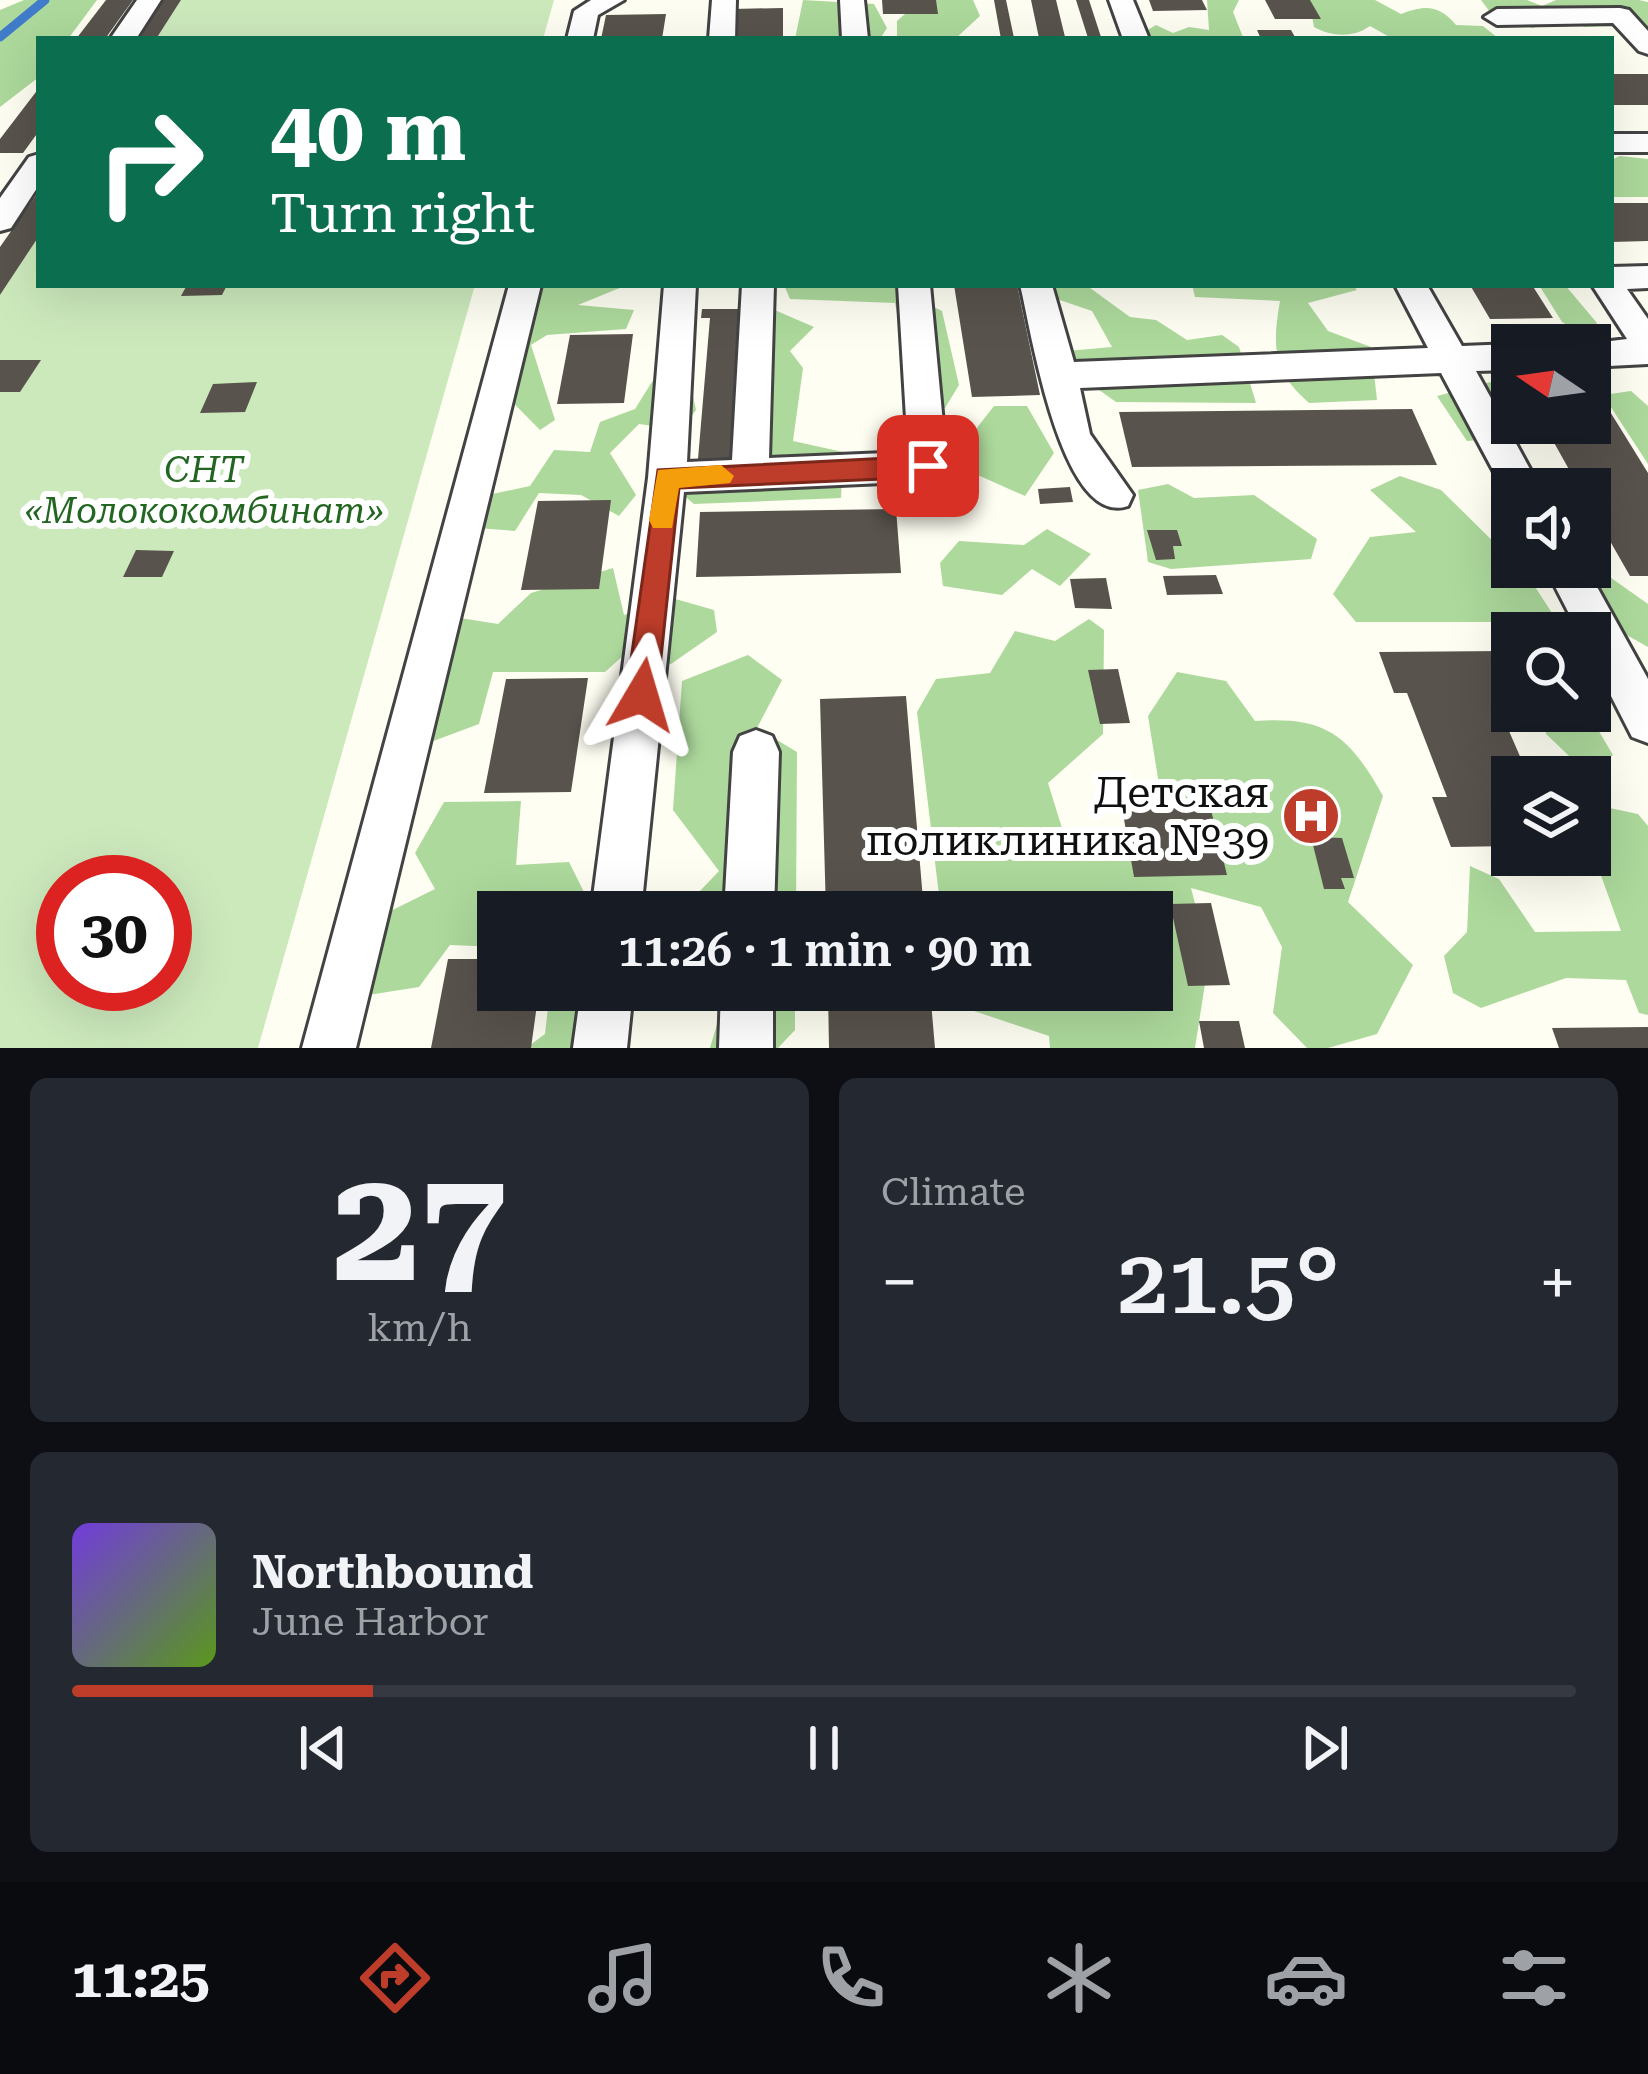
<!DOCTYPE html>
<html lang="en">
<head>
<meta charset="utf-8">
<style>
	body { margin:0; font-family:"Roboto Serif",serif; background:#242831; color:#f1f3f6; height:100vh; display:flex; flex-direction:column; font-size:45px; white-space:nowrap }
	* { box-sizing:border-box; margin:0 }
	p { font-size:39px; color:#9ea1a6 }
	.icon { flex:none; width:66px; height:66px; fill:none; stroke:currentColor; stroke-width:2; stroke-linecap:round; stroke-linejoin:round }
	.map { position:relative; height:1048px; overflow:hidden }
	.sheet { display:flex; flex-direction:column; gap:30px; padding:30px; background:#0d0f14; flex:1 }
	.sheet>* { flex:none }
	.hud { position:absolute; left:36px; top:36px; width:1578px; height:252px; border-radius:0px; box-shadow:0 12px 48px #0002; background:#0b6e4f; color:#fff; overflow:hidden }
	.needle { width:78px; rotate:283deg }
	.buttons { position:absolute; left:1491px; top:324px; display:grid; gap:24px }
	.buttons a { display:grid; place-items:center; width:120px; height:120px; border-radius:0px; background:#171b24; box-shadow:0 12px 48px #0002; font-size:60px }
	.speed { position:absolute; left:36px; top:855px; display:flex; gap:24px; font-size:60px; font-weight:700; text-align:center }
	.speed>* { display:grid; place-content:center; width:156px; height:156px; border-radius:50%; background:#171b24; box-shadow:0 12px 48px #0002; line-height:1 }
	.speed .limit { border:18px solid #d22; background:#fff; color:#111 }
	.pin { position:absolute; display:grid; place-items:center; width:102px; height:102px; color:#fff; margin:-51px; border-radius:24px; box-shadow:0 6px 18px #0006 }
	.me { position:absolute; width:132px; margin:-66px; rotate:7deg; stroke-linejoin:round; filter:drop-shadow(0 0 9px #0008) }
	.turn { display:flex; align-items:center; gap:42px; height:252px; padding:0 36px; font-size:54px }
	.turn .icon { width:156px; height:156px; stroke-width:2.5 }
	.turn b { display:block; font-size:84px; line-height:102px }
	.big { font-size:90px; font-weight:600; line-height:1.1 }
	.sheet .card { flex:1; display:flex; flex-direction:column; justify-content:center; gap:18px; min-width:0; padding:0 42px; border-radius:18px; background:#242831 }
	.sheet .dial { align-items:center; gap:0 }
	.dial b { font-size:156px; line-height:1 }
	.song { display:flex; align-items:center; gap:36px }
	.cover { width:144px; height:144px; border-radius:18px; background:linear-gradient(135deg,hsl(260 70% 55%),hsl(90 70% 35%)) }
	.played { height:12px; border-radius:6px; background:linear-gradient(90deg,#bd3d2a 20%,#363941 20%) }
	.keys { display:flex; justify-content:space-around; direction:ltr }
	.heat { display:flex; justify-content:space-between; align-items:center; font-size:66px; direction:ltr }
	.sheet .tiles { flex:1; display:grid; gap:30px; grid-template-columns:1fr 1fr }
	.card:last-child { grid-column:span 2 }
	.trip { position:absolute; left:477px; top:891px; width:696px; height:120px; border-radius:0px; background:#171b24; box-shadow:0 12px 48px #0002; font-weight:600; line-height:120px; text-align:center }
	.tab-bar { display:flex; height:192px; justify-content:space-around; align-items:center; background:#090b0e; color:#9ea1a6 }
	.tab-bar .icon { width:84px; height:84px }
	.tab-bar .current { color:#bd3d2a }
	.tab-bar b { font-size:54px; color:#f1f3f6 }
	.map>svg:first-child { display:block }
</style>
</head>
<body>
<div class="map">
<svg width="1648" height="1048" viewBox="0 0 1648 1048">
	<rect width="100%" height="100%" fill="#fffef2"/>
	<path fill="#cce9bc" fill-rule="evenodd" d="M181,0H554L543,39H156Z
		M39,236V285H475L258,1048H0V295ZM63,882H165V984H63Z"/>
	<path fill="#add99c" d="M24,0H97L68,39H39V77L0,107V10Z
		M803,0L874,4L887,28L880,39H795Z
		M921,0H973L980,16L955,39H897V21Z
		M1207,0H1239L1233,12L1243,37L1262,39H1133L1156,25L1173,33L1189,27L1209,30Z
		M1309,0H1375L1401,14C1424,5 1439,4 1456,25L1483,26L1499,39H1393L1370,26C1353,38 1332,37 1314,27Z
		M1481,0H1527L1542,6L1556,0H1639L1648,2V29L1637,25L1585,27L1558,19L1533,28L1496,20Z
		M1620,156L1648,159V197H1611V160Z
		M511,285H627L578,305L634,310L626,329L547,335L531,345L555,420L540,430L487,376L513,352L504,302Z
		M784,285H920L907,294L942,311L959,385L945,408L914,407L895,303L790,299Z
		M1035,285H1086L1130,317L1156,320L1187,340L1222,335L1239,347L1256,403L1116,402L1064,365L1067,351L1112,347L1092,311L1048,296Z
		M1192,285H1353L1357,290L1308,303L1328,331L1371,347L1377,400L1309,403C1273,371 1272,348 1280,301L1195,297Z
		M1539,285H1565L1597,323L1586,336L1562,322Z
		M747,298L814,327L790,351L803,368L793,441L843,452L841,498L694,504L675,488L686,460L727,467L770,444L744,382L752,357L731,316Z
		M665,361L686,362L696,410L681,430L639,424L610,453L636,495L619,516L581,495L539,493L515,531L451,526L473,498L530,486L554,450L590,452L600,422L635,409Z
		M1490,382L1512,392V423H1517L1514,437L1467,441L1437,396Z
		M1631,391L1648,406V464L1603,395Z
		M994,406H1027L1054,453L1025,496L971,472L976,429Z
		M1400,476L1441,490L1512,560V567L1528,576L1565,633H1512V649L1493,622H1356L1333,594L1370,537L1416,532L1370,490Z
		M1168,484L1194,498L1254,495L1317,539L1311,559L1171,569L1148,562L1138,490Z
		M1047,529L1091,554L1060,586L1032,569L1002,595L943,586L940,563L959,541L1024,545Z
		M1590,563L1648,604V647L1582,610L1560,567H1590Z
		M613,568L624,615L672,598L714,610L717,632L671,664L625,654L605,672H493L479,724L420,746L454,617L498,624L531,593Z
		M1089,619L1104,630L1103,734L1048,783L1062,828L1120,852L1166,828L1148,716L1177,672L1226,681L1255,721C1326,716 1349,735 1383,796L1348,902L1413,965L1377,1034L1328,1048H1307L1273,1013L1282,947L1261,907L1191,888L1209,958L1195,1048H1050L1049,1036L953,1004L951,990H1152V912H941L917,712L936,679L990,673L1015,631L1055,641Z
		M748,655L782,680L757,728L797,752L796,912H680L719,871L673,810L682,681Z
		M1544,711H1587L1613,755L1586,772L1546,734Z
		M521,801L516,865L569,862L594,912H498V947L450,945L419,987L362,996L348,932L435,889L415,853L444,802Z
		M1605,807L1638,814L1648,826V1015L1639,1013L1626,980L1566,978L1481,1008L1453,993L1444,956L1467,932L1470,866L1499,879L1535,932L1621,931L1599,870Z
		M550,990H584L585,1048H526L545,1034Z
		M727,990H795V1030L778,1048H710Z"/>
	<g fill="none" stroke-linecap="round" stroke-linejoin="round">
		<path stroke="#417cca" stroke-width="9" d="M0,37L45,0"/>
	</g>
	<path fill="#58534c" d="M106,0H133L105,39H76Z
		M161,0H181L156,39H135Z
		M882,0H936L938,14H883Z
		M994,0H1006L1014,38L1001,39Z
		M1031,0H1056L1065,37L1039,38Z
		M1076,0H1089L1101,37L1088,38Z
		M1149,0H1202L1207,10L1153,11Z
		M1265,0H1310L1321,19H1275Z
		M783,8V39H730L732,9Z
		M666,14L662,39H601L606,15Z
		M1257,30H1291L1296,39H1261Z
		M1611,74H1648V105H1611Z
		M39,88V131L23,153H0V139Z
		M39,191V236L0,295V247Z
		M1611,203H1648V241L1611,242Z
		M187,285H227L222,295L181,296Z
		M954,285H1017L1040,395L972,397Z
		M1470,285H1532L1553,318L1490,319Z
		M702,309H741L739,329H747L746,346H738L731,459H698L710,318H701Z
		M633,334L624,403L557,404L570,335Z
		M0,360H41L20,392H0Z
		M257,382L245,412L200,413L213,384Z
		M1412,409L1437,465L1132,467L1119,412Z
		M1590,410H1609L1648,473V576H1630L1590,506V489H1580L1543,423H1590Z
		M1070,487L1073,502L1040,504L1038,489Z
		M611,500L599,589L521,590L538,501Z
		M896,509L901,573L696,577L700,512Z
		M1147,530H1177L1182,546H1173L1175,559L1156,560Z
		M136,550L174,551L162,577H123Z
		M1216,575L1223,594L1167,595L1163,576Z
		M1106,578L1112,609L1075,608L1070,579Z
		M1504,651L1512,667V692H1492L1529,777H1512V846L1451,847L1432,797H1447L1407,693H1394L1379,652Z
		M1118,669L1130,723L1100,724L1088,670Z
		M588,678L571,792L484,793L506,679Z
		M906,696L924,912H826L820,699Z
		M1121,802H1209L1227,875L1134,877Z
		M1311,837L1342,838L1354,878H1341L1345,889H1324Z
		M1211,903L1230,985L1188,986L1170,904Z
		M448,959H498V990H539L531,1048H431Z
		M828,990H930L935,1048H829Z
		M1199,1021H1239L1245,1048H1204Z
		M1648,1027V1048H1559L1552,1028Z"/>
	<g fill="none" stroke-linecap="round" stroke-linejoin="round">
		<g stroke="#434343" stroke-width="6">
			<path id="minor" d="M137,0H161L136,39H110Z
				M591,0H624L598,15L593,39H567L574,11Z
				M712,0H736L735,39H709Z
				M840,0H864L868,39H842Z
				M1109,0H1133L1149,39H1123Z
				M1620,8L1629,10L1648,31V54L1639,51L1613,23L1497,25L1484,17L1497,9Z
				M1611,134H1648V152H1611Z
				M39,154V185L11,228L0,231V198L29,157Z
				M1648,266V288L1627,289L1648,319V364L1590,367V345H1578L1627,339L1592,285H1611V267Z
				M509,285H541L356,1048H302Z
				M664,285H696L687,462L732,460L742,285H774L769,458L908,452L898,285H930L947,466L941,477L928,481L684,492L641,912H591L648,478Z
				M1020,285H1052L1074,362L1428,348L1395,285H1427L1462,346L1512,344L1514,345L1512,370L1476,371L1541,489H1512V501L1509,500L1441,373L1080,388L1090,434L1133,495L1128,506C1061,529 1031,329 1020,285Z
				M1545,567H1586L1648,679V743L1632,737L1590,655V633H1579Z
				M756,730L772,736L779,752L774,912H724L733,752L740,736Z
				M581,990H633L627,1048H573Z
				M721,990H773V1048H719Z"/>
		</g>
		<use href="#minor" fill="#fff" fill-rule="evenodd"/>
	</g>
	<path fill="#bd3d2a" stroke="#7b281b" stroke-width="3" d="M928,456L941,466L928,477L679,488L657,695L653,705L642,709L631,705L626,695L658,470Z"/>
	<path fill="#f59e0b" d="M721,465L734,476L730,483L679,488L672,528H653L649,520L658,470Z"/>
	<defs>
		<g id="hospital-disc" transform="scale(3)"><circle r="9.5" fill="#bd3d2a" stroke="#fff"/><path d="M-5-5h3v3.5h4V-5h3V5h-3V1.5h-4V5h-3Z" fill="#fff"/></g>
	</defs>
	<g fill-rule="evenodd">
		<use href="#hospital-disc" x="1311" y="816"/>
	</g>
	<g text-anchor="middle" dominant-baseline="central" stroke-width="12" stroke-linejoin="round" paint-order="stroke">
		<g font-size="36" font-style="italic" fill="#236621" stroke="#fff">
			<text x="204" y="470">СНТ<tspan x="204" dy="41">«Молококомбинат»</tspan></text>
		</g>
		<g font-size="42" fill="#101010" stroke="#fff" text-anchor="end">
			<text x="1269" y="792">Детская<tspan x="1269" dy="48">поликлиника №39</tspan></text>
		</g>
	</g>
</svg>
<div class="buttons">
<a><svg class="needle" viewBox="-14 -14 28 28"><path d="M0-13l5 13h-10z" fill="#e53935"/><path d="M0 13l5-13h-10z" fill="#9ea1a6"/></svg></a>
<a><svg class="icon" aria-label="sound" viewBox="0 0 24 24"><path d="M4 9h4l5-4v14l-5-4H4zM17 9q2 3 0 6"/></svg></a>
<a><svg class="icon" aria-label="search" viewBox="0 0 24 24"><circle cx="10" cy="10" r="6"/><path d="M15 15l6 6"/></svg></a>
<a><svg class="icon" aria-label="layers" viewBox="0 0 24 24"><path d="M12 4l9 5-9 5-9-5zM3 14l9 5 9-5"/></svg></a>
</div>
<div class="speed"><div class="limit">30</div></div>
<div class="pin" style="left:928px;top:466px;background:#d93025"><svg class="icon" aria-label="arrive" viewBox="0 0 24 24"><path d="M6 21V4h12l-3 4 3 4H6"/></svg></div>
<svg class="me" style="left:642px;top:695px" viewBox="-20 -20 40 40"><path d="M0-17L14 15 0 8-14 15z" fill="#bd3d2a" stroke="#fff" stroke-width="4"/></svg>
<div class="trip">11:26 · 1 min · 90 m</div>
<div class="hud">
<div class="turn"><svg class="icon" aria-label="right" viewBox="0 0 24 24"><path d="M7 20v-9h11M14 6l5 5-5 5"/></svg><div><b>40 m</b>Turn right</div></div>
</div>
</div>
<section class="sheet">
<div class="tiles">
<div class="card dial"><b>27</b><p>km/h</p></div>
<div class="card"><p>Climate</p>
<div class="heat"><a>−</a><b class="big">21.5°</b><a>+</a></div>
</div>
<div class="card">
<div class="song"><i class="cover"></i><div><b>Northbound</b><p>June Harbor</p></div></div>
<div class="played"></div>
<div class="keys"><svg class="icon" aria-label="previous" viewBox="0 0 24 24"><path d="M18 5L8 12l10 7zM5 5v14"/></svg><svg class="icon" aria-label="pause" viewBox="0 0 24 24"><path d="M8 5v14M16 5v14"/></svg><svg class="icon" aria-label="next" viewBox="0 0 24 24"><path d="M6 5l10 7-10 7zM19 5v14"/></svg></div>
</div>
</div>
</section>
<nav class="tab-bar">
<b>11:25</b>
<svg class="icon current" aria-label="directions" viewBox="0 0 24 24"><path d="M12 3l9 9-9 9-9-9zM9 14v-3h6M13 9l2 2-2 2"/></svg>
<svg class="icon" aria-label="music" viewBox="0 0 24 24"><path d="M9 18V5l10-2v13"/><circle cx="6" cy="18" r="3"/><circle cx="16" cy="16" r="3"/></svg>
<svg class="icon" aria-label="phone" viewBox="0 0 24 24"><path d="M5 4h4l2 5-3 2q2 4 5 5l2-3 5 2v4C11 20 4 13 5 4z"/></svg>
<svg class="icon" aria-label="climate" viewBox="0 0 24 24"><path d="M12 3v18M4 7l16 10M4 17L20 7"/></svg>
<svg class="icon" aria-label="car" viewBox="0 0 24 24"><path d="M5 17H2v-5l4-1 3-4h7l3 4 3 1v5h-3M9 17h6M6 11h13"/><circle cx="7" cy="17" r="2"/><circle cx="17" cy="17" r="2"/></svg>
<svg class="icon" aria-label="filters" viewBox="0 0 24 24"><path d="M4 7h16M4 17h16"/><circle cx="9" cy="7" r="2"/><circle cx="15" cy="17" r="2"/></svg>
</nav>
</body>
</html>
